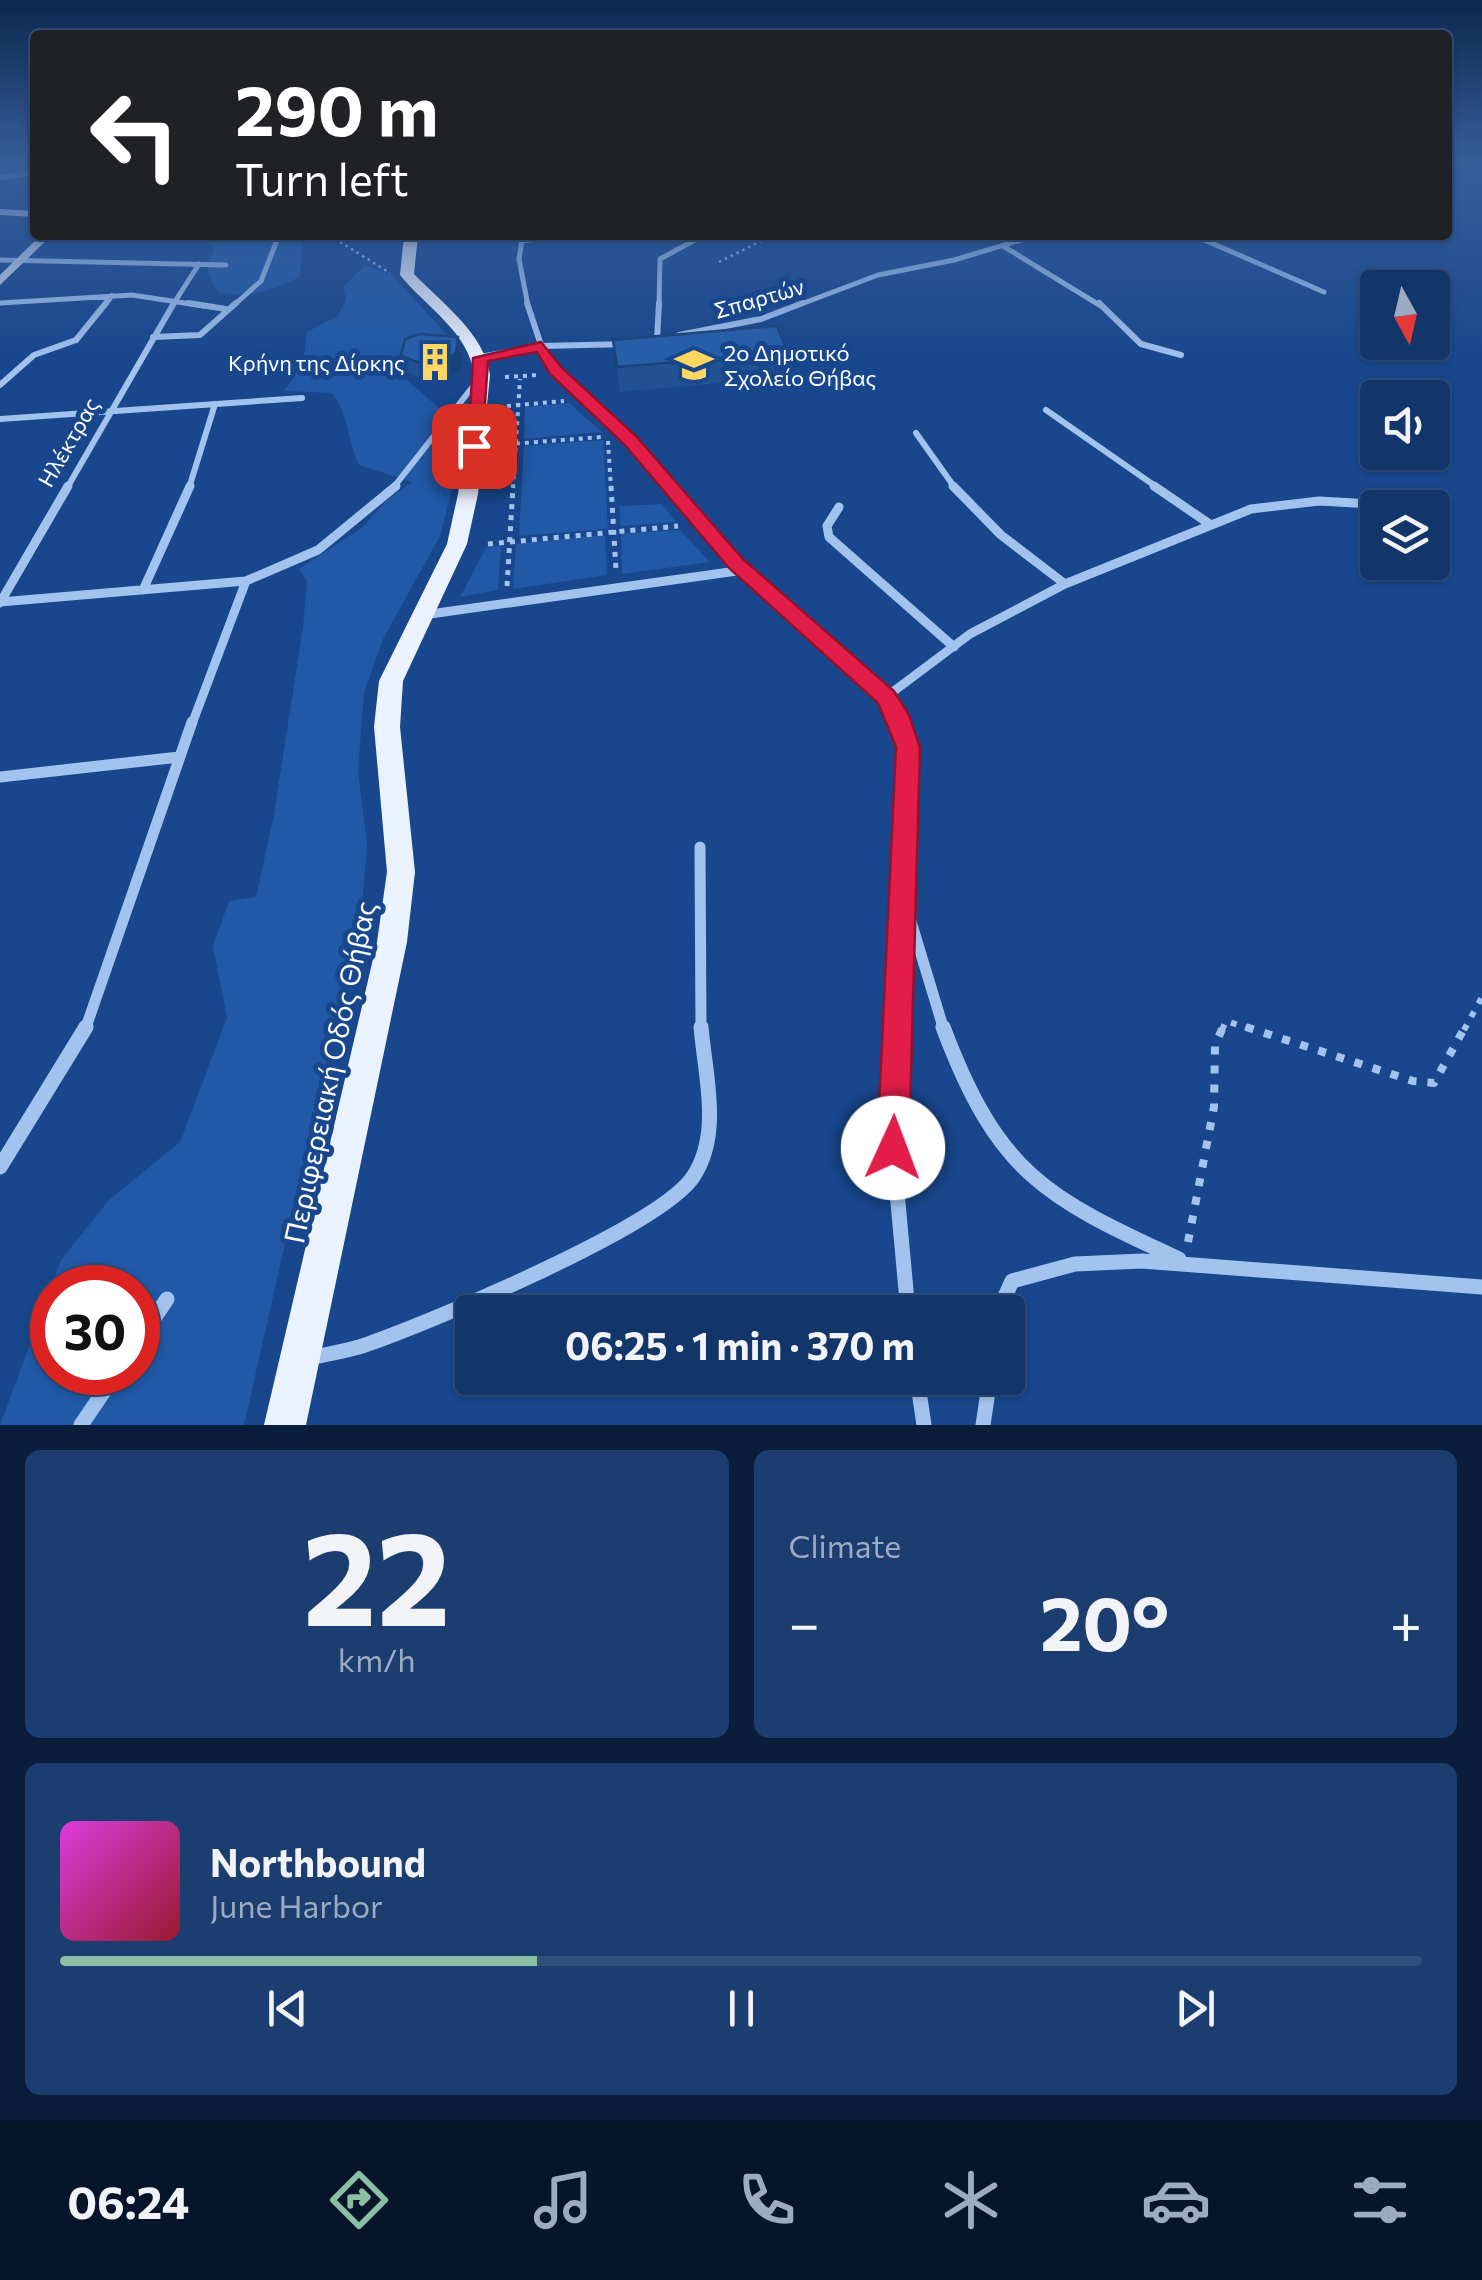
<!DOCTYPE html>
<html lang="en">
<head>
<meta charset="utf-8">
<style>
	body { margin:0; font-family:Commissioner,sans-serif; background:#1b3d70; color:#f1f3f6; height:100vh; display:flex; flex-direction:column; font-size:38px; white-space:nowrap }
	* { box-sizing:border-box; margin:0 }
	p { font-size:32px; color:#9cabc1 }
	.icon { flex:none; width:55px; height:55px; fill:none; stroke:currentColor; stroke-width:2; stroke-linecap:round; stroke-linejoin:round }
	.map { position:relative; height:1425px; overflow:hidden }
	.sheet { display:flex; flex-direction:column; gap:25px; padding:25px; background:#0a1d3a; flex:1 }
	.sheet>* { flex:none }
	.top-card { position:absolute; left:30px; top:30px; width:1422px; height:210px; border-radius:10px; box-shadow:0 2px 8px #0004,0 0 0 2px #31507e; background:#202124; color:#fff; overflow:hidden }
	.needle { width:65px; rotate:172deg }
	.tools { position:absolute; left:1360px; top:270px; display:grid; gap:20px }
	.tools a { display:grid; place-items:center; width:90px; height:90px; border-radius:10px; background:#12356a; box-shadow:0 2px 8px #0004,0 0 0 2px #31507e; font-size:50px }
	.speed { position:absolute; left:30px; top:1265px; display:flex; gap:20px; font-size:50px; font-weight:700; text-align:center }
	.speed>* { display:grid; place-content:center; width:130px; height:130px; border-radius:50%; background:#12356a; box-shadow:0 2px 8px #0004,0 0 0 2px #31507e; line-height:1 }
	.speed .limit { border:15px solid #d22; background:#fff; color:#111 }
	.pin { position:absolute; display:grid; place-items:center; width:85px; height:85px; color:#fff; margin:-42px; border-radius:20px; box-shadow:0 5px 15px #0006 }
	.me { position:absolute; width:110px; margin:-55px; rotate:2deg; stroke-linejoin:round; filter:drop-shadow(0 0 8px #0008) }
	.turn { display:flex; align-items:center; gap:35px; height:210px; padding:0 40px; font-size:45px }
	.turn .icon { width:130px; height:130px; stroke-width:2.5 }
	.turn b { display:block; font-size:70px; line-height:85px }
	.big { font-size:75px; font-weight:700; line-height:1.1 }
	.sheet .tile { flex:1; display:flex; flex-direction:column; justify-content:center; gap:15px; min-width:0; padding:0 35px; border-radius:15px; background:#1b3d70 }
	.sheet .dial { align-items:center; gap:0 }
	.dial b { font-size:130px; line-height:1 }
	.song { display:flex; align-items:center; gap:30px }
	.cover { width:120px; height:120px; border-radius:15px; background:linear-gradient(135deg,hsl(300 70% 55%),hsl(350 70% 35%)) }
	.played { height:10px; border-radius:5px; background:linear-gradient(90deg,#8abfa5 35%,#31507e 35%) }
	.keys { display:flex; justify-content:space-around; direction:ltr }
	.heat { display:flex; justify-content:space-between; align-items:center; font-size:55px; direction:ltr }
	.sheet .tiles { flex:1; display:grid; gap:25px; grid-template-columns:1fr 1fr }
	.tile:last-child { grid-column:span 2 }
	.trip { position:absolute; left:455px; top:1295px; width:570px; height:100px; border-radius:10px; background:#12356a; box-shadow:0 2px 8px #0004,0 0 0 2px #31507e; font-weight:700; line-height:100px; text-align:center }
	.menu { display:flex; height:160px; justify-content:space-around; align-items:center; background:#07152a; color:#9cabc1 }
	.menu .icon { width:70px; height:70px }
	.menu .on { color:#8abfa5 }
	.menu b { font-size:45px; color:#f1f3f6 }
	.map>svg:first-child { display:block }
</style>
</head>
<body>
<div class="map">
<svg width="1482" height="1425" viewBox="0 0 1482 1425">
	<rect width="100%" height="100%" fill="#18478d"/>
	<path fill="#2159a6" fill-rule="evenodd" d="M303,235L300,276C277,291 245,298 218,292C208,276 203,267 215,250L201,235Z
		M365,265L392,275L448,336L446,341L402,354L394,369L438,407L453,432V486L440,536L383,639L364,693L358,771L367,844L360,934L323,1076L244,1425H0L61,1260L109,1200L180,1142L227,1018L213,946L229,901L256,897L274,814L303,627L307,581L299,569L363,527L387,500L412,482L359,465C348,441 348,414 332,393L284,391L303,364L307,332L338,316L346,299L343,287ZM52,1288H138V1372H52Z
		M569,403L602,432L524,439L525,407Z
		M603,440L608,529L519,536L524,446Z
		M662,504L676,522L621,526L619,506Z
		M680,530L710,562L622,574L621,534Z
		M605,535L607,575L513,589L516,544Z
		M501,546L498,590L460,597L486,548Z"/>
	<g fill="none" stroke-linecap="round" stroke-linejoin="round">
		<path stroke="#a3c3ef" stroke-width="2.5" stroke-dasharray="2.5 4" stroke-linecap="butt" d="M329,235L390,273
			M719,262L773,235"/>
		<path stroke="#a3c3ef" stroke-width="4" stroke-dasharray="4 5" stroke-linecap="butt" d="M505,377L538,375
			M507,406L564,401
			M608,441L611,488
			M498,445L602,437
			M513,488L520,379"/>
		<path stroke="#a3c3ef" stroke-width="5" stroke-dasharray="5 6" stroke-linecap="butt" d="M611,486L616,570
			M488,544L678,526
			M507,586L513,486"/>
		<path stroke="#a3c3ef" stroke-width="6" stroke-dasharray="6 9" stroke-linecap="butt" d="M1222,1030L1226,1021L1254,1030
			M1464,1030L1482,997"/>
		<path stroke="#a3c3ef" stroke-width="8" stroke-dasharray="8 11" stroke-linecap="butt" d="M1246,1027L1413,1081L1434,1083L1465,1027
			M1188,1242L1214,1107L1215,1045L1223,1027"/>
		<path stroke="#a3c3ef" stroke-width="5" d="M174,303L199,264"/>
		<path stroke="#a3c3ef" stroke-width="6" d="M0,385L34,355L76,340"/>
		<path stroke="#a3c3ef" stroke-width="5" d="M0,178L35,172
			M523,235L519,259L528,306
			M1193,235L1324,292
			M521,241L570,235
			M1003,246L1101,306
			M0,260L226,265
			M0,303L132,295L204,306
			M104,306L112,296
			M233,306L261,281L279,235
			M659,306L660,259L704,235
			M796,306L878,275L954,260L1038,235"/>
		<path stroke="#a3c3ef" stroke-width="6" d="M188,303L226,309
			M527,303L543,351L556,371L630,440L671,488
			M1099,303L1141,344L1181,355
			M679,335L761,319L803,303
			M153,337L200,335L236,303
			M657,339L659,303
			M76,340L106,303
			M480,357L541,346L627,344
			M1046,410L1158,488
			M0,419L302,398
			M916,433L955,488
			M67,488L174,303
			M189,488L215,404
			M393,488L482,375"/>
		<path stroke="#a3c3ef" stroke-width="9" d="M669,486L736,563L886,697L901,724
			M953,486L1001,535L1065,584
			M1154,486L1211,525
			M839,507L827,526L829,537L954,647
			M143,590L190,486
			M0,602L246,581L318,550L396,486
			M0,603L68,486
			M423,615L744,570
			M886,697L970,634L1065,584L1251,509L1319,501L1426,507
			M192,724L246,581"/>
		<path stroke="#a3c3ef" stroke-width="11" d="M0,777L179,757
			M700,847L701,1030
			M906,905L944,1030
			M85,1030L192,722
			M897,1030L908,747L900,722"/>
		<path stroke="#a3c3ef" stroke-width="15" d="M898,1027L893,1148L908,1312
			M943,1027C998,1173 1044,1197 1179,1259
			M0,1167L86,1027
			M998,1312L1012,1281L1075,1264L1142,1261L1482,1287
			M138,1342L167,1299
			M308,1358C328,1354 349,1351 368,1344C433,1321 659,1227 693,1177C722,1134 705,1075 701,1027
			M917,1378L924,1425
			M81,1425L117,1372
			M983,1425L990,1378"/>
		<path fill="#d1e1fa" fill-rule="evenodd" d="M0,209L35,211V217L0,215Z
			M41,235H52L0,285V275Z"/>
		<path fill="#ebf2ff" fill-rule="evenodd" d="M404,235H418L414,274C442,303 485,334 490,375L478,494L467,544L403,681L400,727L415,872L407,942L306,1425H264L377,942L387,872L374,727L379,681L447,544L458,494L474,375C470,333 425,306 400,275Z"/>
	</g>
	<path fill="#215193" d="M458,337L463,353L461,369L449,378L425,380L406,373L401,356Z
		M613,340L788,353L786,377L620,392Z"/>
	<path fill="#1b4278" d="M458,337L463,353L461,369L449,378L444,361Z"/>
	<path fill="#265eab" stroke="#1b4278" stroke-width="2.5" d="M777,326L788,353L617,367L613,340Z
		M420,334L458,337L456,353L444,361L420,363L401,356L405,339Z"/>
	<linearGradient id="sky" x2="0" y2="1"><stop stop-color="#0d274e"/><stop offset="0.45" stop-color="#375e9a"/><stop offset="1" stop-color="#375e9a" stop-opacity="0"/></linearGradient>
	<rect width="1482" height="363" fill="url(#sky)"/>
	<path fill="#e11d48" stroke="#92132f" stroke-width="2.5" d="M541,342L562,368L636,436L743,559L894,691L909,715L920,747L909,1148L904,1159L893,1164L882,1159L877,1148L896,747L878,703L729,568L624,444L550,374L537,352L488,361L482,446L468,450L473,358Z"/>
	<defs>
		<g id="building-bare" transform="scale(3)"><path d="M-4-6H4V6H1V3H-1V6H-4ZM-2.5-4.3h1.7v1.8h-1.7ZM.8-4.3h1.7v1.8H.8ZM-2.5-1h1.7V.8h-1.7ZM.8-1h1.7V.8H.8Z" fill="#ffd661" stroke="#18478d" stroke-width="2.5" paint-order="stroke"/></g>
		<g id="school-bare" transform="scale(3)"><path d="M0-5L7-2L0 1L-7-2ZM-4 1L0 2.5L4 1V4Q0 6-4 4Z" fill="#ffd661" stroke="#18478d" stroke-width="2.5" paint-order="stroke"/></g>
	</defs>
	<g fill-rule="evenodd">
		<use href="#building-bare" x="435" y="362"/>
		<use href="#school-bare" x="694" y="365"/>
	</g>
	<g text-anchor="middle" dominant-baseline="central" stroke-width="10" stroke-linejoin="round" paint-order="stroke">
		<g font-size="22" fill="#fff" stroke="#18478d">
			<text transform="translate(759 298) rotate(-16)">Σπαρτών</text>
			<text transform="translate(68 442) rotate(-60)">Ηλέκτρας</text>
		</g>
		<g font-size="22" fill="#fff" stroke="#18478d" text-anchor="start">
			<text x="724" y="352">2ο Δημοτικό<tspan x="724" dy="25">Σχολείο Θήβας</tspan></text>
			<text x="405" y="362" text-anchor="end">Κρήνη της Δίρκης</text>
		</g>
		<g font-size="28" fill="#fff" stroke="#18478d">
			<text transform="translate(329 1072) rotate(-78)">Περιφερειακή Οδός Θήβας</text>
		</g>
	</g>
</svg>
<div class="tools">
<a><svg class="needle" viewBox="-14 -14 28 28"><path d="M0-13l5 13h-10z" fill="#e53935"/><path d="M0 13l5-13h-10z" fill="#9cabc1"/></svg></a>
<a><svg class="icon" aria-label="sound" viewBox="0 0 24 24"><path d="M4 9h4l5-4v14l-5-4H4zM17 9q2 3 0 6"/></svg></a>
<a><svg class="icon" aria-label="layers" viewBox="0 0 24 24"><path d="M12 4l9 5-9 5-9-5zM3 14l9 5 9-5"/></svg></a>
</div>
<div class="speed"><div class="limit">30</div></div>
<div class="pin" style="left:474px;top:446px;background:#d93025"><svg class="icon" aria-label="arrive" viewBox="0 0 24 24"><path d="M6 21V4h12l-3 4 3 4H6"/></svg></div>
<svg class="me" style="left:893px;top:1148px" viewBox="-20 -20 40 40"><circle r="19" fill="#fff"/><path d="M0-13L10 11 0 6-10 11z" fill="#e11d48"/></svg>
<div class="trip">06:25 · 1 min · 370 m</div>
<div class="top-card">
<div class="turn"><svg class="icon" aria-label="left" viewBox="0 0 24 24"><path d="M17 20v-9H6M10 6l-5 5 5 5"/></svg><div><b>290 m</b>Turn left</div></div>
</div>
</div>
<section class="sheet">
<div class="tiles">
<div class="tile dial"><b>22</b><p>km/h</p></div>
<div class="tile"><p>Climate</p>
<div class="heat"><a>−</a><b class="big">20°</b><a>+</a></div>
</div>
<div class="tile">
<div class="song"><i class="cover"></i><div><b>Northbound</b><p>June Harbor</p></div></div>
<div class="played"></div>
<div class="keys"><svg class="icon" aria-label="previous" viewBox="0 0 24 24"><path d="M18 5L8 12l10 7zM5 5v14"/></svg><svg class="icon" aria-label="pause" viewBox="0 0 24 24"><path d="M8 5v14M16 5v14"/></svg><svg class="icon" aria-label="next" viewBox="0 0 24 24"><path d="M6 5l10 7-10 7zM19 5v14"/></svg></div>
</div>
</div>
</section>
<nav class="menu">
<b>06:24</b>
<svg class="icon on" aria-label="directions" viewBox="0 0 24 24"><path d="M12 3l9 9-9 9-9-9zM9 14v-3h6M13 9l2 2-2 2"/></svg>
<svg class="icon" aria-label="music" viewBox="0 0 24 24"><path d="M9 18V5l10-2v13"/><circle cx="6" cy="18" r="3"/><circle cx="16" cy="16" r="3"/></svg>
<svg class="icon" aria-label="phone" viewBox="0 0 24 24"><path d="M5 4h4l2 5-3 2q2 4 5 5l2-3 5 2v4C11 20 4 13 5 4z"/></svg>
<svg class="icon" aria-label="climate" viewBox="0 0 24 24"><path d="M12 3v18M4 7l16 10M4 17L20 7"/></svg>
<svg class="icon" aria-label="car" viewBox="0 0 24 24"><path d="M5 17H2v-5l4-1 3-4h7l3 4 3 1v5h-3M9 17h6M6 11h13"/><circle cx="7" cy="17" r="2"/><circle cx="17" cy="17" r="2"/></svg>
<svg class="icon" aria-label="filters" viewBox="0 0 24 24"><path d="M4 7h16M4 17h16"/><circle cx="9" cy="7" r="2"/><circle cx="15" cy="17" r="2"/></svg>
</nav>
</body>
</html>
